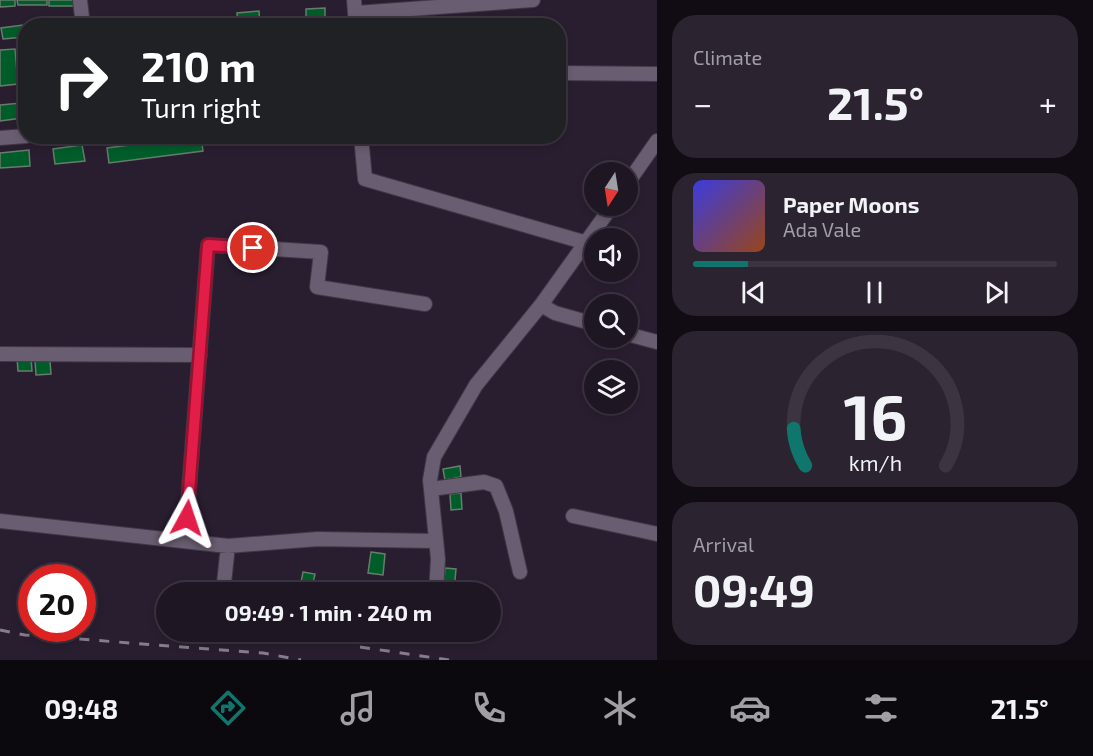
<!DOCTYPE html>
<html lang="en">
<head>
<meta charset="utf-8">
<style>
	body { margin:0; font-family:"Exo 2",sans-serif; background:#2c2331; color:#f1f3f6; height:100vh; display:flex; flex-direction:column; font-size:22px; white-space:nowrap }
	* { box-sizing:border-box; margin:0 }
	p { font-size:20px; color:#a19fa6 }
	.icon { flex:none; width:33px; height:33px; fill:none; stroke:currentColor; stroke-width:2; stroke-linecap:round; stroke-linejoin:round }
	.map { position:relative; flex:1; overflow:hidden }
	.panel { display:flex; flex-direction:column; gap:15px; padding:15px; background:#110c14; width:436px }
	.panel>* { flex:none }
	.guide { position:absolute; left:18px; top:18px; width:548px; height:126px; border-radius:24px; box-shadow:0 3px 9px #0003,0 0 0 2px #3c3541; background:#202124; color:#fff; overflow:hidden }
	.needle { width:39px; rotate:192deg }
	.tools { position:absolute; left:584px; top:162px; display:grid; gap:12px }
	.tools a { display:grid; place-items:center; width:54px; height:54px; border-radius:50%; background:#1f1624; box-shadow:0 3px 9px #0003,0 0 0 2px #3c3541; font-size:30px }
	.speed { position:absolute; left:18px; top:564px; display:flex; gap:12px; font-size:30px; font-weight:700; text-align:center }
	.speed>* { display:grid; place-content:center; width:78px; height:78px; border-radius:50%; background:#1f1624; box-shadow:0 3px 9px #0003,0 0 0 2px #3c3541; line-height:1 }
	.speed .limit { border:9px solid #d22; background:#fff; color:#111 }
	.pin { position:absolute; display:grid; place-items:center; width:51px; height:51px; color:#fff; margin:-26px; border:3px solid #fff; border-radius:50%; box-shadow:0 2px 6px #0007 }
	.me { position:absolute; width:66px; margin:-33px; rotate:5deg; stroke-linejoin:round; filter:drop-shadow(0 0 4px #0008) }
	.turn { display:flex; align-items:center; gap:21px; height:126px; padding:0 24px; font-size:27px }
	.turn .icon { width:78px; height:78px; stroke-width:2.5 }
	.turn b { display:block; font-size:42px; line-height:51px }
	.big { font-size:45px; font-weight:700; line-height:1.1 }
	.panel .widget { flex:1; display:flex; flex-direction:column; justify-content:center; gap:9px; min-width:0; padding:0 21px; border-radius:24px; background:#2c2331 }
	.panel .dial { align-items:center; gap:0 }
	.dial svg { height:156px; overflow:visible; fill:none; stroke:#3c3541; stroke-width:7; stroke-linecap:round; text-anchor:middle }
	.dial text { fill:#f1f3f6; stroke:none }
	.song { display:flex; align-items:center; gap:18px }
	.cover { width:72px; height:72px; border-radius:9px; background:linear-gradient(135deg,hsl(240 70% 55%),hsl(20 70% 35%)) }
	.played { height:6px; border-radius:3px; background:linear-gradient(90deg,#0f766e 15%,#3c3541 15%) }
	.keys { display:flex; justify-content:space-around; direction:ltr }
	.heat { display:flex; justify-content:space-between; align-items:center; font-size:33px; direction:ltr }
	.trip { position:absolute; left:156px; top:582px; width:345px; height:60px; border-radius:30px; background:#1f1624; box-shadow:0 3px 9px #0003,0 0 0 2px #3c3541; font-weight:700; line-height:60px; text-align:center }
	.tabs { display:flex; height:96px; justify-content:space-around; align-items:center; background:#0c090e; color:#a19fa6 }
	.tabs .icon { width:42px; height:42px }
	.tabs .on { color:#0f766e }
	.tabs b { font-size:27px; color:#f1f3f6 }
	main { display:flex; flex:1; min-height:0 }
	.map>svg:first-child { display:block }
</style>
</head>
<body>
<main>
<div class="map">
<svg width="657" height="660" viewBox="0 0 657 660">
	<rect width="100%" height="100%" fill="#291e30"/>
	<path fill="#005d2a" stroke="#677c6c" stroke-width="1.5" d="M0,0H15V6L0,7Z
		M17,0H47V5H18Z
		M49,0H74V6H49Z
		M325,8V26H306V9Z
		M259,11L260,26H238L237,13Z
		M74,21L75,26H48V23Z
		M23,25L25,37L3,39L1,28Z
		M15,49L18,84L0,86V50Z
		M21,103L22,118L0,121V105Z
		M201,136L203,151L109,163L107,148Z
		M82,145L85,161L55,164L53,149Z
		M29,150L30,166L0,168V153Z
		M17,358H31L32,371H18Z
		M35,361H50L51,374L36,375Z
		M460,466L461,477L445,480L443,469Z
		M461,493L462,509L451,510L450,494Z
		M371,552L385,554L383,575L368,573Z
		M445,568L456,569L454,592H443Z
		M303,572L315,574L311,592H299Z"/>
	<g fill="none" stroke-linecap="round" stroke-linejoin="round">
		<g stroke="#413846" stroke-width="16">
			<path id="minor" d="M80,0L83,26
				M354,0L356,26
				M356,13L533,0
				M558,73L657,74
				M361,136L365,179L587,243
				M0,138L26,136
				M627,184L657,141
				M541,305L555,313L594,324
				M627,334L657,342
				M0,354L200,355
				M431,489L484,482L496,486L506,511L520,572
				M573,516L657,534
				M0,521L228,546L318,539L435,541
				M185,541L208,245L321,252L317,287L425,304
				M223,592L228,546
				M436,592L438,559L430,480L434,457L476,385L541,305L612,206"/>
		</g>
		<use href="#minor" stroke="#695d71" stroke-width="14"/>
		<path stroke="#867c8c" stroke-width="3" stroke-dasharray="10 10" stroke-linecap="butt" d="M0,630L25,635L263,653L301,660
			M360,647L449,660"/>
	</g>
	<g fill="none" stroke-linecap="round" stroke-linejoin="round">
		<g stroke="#92132f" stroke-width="15">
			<path id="route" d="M187,518L208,245L253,248"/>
		</g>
		<use href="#route" stroke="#e11d48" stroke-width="10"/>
	</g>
</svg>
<div class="tools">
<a><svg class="needle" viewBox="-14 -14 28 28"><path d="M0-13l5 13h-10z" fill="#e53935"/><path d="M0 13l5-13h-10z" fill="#a19fa6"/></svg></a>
<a><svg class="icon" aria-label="sound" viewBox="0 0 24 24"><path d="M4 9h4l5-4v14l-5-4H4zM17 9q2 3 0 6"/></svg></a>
<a><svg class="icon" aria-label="search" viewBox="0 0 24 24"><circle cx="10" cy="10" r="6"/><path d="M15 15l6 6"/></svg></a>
<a><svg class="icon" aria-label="layers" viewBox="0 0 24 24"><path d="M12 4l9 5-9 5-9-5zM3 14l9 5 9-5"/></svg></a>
</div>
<div class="speed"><div class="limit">20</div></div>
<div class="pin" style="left:253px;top:248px;background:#d93025"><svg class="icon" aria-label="arrive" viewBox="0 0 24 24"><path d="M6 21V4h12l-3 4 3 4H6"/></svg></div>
<svg class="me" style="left:187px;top:518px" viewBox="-20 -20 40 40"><path d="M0-17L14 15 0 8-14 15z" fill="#e11d48" stroke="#fff" stroke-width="4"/></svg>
<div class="trip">09:49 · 1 min · 240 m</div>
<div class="guide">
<div class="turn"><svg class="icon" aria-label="right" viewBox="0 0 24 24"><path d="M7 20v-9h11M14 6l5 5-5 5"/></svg><div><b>210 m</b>Turn right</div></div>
</div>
</div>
<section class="panel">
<div class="widget"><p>Climate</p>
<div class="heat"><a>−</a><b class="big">21.5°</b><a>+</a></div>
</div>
<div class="widget">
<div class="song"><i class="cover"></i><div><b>Paper Moons</b><p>Ada Vale</p></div></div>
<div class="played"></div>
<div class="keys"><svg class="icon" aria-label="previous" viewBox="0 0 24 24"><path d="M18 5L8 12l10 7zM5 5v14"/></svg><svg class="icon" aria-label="pause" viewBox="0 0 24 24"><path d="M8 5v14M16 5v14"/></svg><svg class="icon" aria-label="next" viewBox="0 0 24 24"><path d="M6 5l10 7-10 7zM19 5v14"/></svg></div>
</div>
<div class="widget dial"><svg viewBox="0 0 100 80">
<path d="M14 69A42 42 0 1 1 86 69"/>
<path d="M14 69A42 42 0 0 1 8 50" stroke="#0f766e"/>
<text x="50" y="56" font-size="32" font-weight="700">16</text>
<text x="50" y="72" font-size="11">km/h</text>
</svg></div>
<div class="widget"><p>Arrival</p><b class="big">09:49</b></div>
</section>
</main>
<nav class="tabs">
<b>09:48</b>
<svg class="icon on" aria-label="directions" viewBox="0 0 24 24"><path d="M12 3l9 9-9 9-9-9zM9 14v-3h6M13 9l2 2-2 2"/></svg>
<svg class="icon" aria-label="music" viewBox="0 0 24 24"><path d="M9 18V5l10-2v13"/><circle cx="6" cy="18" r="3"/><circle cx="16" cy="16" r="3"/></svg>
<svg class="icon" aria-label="phone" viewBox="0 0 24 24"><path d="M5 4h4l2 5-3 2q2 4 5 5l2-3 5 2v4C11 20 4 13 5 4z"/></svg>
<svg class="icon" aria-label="climate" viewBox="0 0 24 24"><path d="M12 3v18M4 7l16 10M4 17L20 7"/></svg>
<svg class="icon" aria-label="car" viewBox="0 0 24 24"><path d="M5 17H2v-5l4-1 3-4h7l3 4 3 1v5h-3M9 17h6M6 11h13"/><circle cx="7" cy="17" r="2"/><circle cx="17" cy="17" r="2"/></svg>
<svg class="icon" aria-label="filters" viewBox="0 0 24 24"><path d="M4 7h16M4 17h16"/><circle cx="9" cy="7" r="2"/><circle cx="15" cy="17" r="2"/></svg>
<b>21.5°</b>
</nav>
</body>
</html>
